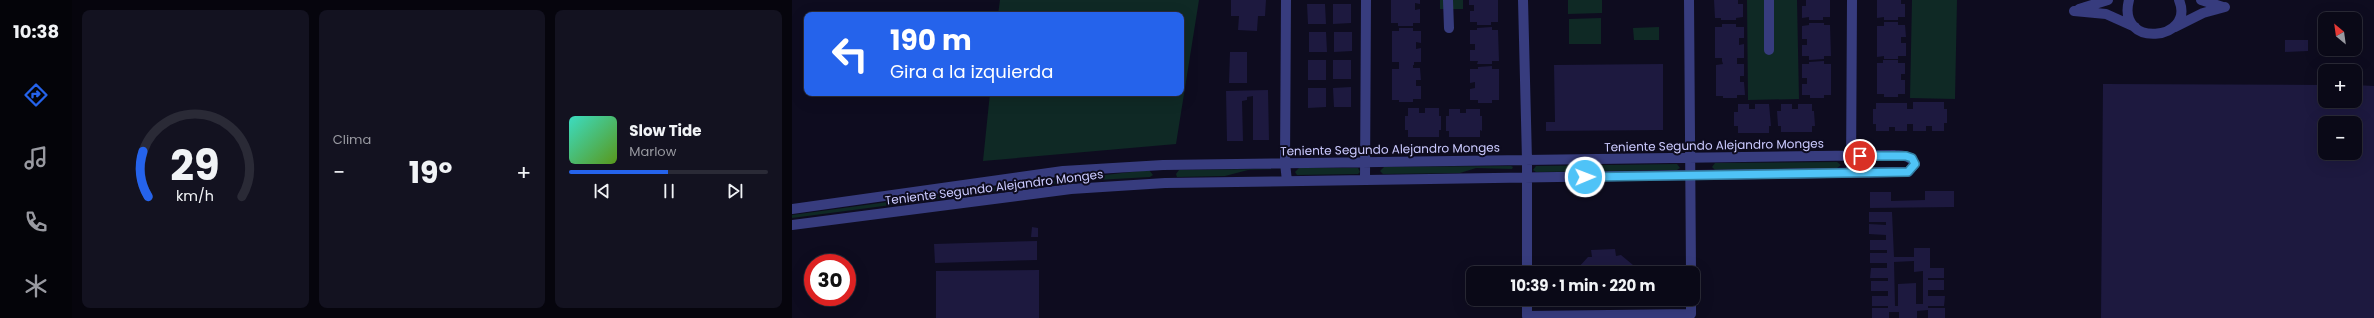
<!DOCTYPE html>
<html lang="es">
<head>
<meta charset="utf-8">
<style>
	body { margin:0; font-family:Poppins,sans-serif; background:#131220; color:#f1f3f6; height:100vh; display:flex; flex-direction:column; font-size:15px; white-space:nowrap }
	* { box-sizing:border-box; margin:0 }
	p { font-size:13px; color:#999aa1 }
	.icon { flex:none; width:22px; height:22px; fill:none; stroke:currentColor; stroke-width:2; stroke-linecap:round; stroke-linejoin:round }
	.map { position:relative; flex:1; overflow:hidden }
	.side { display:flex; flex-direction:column; gap:10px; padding:10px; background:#06050d; width:720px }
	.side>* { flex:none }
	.guide { position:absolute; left:12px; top:12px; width:380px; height:84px; border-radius:8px; box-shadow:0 4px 16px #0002,0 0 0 1px #2a2a36; background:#2563eb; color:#fff; overflow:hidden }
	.needle { width:26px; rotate:331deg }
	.fabs { position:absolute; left:1526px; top:12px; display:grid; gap:8px }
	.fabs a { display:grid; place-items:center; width:44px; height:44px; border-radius:8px; background:#0a0917; box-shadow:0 4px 16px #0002,0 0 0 1px #2a2a36; font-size:20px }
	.speed { position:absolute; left:12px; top:254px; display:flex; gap:8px; font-size:20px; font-weight:700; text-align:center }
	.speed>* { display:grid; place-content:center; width:52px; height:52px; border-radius:50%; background:#0a0917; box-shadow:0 4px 16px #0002,0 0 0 1px #2a2a36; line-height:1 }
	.speed .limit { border:6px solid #d22; background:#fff; color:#111 }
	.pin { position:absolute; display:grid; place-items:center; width:34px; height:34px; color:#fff; margin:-17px; border:2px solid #fff; border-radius:50%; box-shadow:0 1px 4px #0007 }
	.me { position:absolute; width:44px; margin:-22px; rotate:89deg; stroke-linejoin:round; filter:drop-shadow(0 0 3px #0008) }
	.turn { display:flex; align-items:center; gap:14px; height:84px; padding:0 20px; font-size:18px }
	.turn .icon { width:52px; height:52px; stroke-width:2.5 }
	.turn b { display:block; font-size:28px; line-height:34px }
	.big { font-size:30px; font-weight:700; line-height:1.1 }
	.side .widget { flex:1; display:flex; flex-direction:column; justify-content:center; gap:6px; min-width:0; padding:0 14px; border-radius:8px; background:#131220 }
	.side .dial { align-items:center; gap:0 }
	.dial svg { height:104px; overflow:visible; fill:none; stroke:#2a2a36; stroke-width:7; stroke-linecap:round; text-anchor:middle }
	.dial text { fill:#f1f3f6; stroke:none }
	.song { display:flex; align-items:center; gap:12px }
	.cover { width:48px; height:48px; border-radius:6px; background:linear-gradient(135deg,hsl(170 70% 55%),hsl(90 70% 35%)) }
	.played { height:4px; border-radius:2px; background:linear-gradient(90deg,#2563eb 50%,#2a2a36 50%) }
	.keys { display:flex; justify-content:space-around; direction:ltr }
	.heat { display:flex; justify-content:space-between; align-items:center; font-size:22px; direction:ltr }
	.side .tiles { flex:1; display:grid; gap:10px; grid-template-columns:repeat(3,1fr) }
	.trip { position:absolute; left:674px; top:266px; width:234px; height:40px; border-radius:8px; background:#0a0917; box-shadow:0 4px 16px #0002,0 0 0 1px #2a2a36; font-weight:700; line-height:40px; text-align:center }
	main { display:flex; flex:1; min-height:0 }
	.menu { display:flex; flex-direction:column; width:72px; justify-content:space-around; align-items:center; background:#040409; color:#999aa1 }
	.menu .icon { width:28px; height:28px }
	.menu .active { color:#2563eb }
	.menu b { font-size:18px; color:#f1f3f6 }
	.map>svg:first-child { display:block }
</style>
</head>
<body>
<main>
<nav class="menu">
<b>10:38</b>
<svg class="icon active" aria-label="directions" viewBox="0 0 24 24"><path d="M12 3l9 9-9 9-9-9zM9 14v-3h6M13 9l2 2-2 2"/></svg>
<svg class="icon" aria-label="music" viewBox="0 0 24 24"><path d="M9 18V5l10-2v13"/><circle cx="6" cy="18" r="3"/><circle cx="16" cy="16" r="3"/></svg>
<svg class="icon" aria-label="phone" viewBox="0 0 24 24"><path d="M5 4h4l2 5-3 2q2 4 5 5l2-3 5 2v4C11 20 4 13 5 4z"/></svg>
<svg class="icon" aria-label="climate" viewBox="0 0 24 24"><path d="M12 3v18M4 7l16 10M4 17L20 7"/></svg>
</nav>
<section class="side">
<div class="tiles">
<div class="widget dial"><svg viewBox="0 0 100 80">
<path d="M14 69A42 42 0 1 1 86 69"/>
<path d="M14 69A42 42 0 0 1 10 34" stroke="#2563eb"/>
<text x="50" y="56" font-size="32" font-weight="700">29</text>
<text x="50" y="72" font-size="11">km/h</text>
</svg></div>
<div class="widget"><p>Clima</p>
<div class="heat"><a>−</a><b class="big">19°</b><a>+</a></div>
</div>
<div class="widget">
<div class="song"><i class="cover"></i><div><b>Slow Tide</b><p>Marlow</p></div></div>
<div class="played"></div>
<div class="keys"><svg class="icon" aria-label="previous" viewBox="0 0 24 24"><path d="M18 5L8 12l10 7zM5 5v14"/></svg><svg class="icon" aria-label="pause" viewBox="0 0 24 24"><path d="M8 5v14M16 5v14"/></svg><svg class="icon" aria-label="next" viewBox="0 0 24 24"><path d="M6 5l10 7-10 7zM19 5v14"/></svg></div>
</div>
</div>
</section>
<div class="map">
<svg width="1582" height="318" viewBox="0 0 1582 318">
	<rect width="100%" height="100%" fill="#0e0c1f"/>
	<path fill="#0f2925" d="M208,0H407L384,144L191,161L198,93H389V15H206Z
		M648,0H671V9H648Z
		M776,0H810V13L776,14Z
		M955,0H1005L1007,99L956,100Z
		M1120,0H1165L1163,99L1118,98Z
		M809,18V44H777V19Z
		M867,27V40H842L841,28Z
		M1045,162L1049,165L1045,168L923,170L920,167L923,163Z
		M885,164L888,168L885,170L744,172L741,170L744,166Z
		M719,166L721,167L720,169L684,168L668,173L591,174L588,171L592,167Z
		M507,168H566L568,172L566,174L505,175L503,172Z
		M486,169L456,170L433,176L385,177L384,174L387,170Z
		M357,170L361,175L358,177L287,181L226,188L223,187L225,185Z
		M206,187L208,189L206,191L0,218V215Z"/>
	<path fill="#1d193f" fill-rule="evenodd" d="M439,0H474L473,16H466L465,31L446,30L447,16H439Z
		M599,0H628V4L623,3V10L628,9V23H621V26H606V23H599Z
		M677,0H706V22H699V25H685V22H678V11H682V5H677Z
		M922,0H946V4H951V17L944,18V20H929V18H923Z
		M1014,0H1038V17H1031V20H1017V17L1010,18V6H1014Z
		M1085,0H1109V4H1113V17H1106V20H1092V17L1085,18Z
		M515,4H533L534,24H516Z
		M541,4H559V23L541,24Z
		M1092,22H1106V25H1113L1114,37H1109V43H1114V56H1106V59H1092V56L1085,57V26H1092Z
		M1017,23H1032V25H1038L1039,56H1032V59L1017,60V56H1010V45H1015V39H1010V26L1017,25Z
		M930,24H944V27H952V38H947V45L952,44V58H945V61H930V58H923V27H930Z
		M700,27V30H706L707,61H700V64H685L686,61H678V50H683V44H678V30H685V28Z
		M607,28H621V31H629V43L624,42V49L629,48V62H622V65H607V62H600V31H607Z
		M517,32H534L535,52H517Z
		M542,32H560V51L542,52Z
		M1493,40H1516V51L1493,52Z
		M438,52H455V83H437Z
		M516,60H534V80H516Z
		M541,60H559V79H541Z
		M1091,60H1106V63H1113V74H1109V80H1113V94H1106V97H1092V94H1085V63H1091Z
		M930,61H945V64H952V76H948V82H952L953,95H945V98H931V96H924V65L931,64Z
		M1032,61V64H1039V95H1032V98H1018V95H1010V84H1015V78H1010V64H1017V62Z
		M871,64V130L754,131V122H763L762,65Z
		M607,65H621V68H628L629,80H624V86H629V99H621V102H607V100H600V69H607Z
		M700,66V69H707V100H700V103H686V100H678V89L683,88V82L678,83V69H686V67Z
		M1311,84L1533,85V101H1563V85L1582,86V318H1309ZM1533,123H1563V153H1533Z
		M559,87V107H542L541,88Z
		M516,88H534V107L516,108Z
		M476,90L477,140H461V96L455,97V100L450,101L451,141H435L434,91Z
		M1121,102H1152V109H1155V123H1152V131H1140V126H1134V131H1121V124H1115V131H1103V127H1097V131H1084V124H1081V109H1084V103H1115V109H1121Z
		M946,104H957V109H963V104H977L979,126H977V133H946V126H942V112H946Z
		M989,104H1000V109H1006V104H1020V111H1022L1023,126H1020V132H989V126H986L985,111H989Z
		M616,108H627V113H633V108H647V116H649V130H647V137H616V130H613V116H616Z
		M657,109H668V113H674V109H688V116H690V131L688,130V137H657V131H654V116H657Z
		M1133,191H1162V207L1078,208V192H1099V201L1133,200Z
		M1077,212H1100L1102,257H1122V248H1138V268H1152V278H1136V280H1152V290H1136V296H1153L1152,306H1136V308H1153V318H1136V310L1125,311V318H1107V312H1097V318H1080V308H1096V306H1080V296H1096V291H1079V281H1096V278H1078L1079,268H1095V263H1078V253H1095V250H1078V240H1094V235L1077,234V224L1094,225V222H1077ZM1122,261V272L1131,271V304H1124V283L1106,284V306H1103L1102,262Z
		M240,227L246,228V237H239Z
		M245,241V260L143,263L142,244Z
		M823,249L824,256L829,255L841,265L835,273H789L785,269L796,257H800L799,250Z
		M247,270V318H144V271Z"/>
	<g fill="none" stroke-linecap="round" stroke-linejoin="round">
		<path stroke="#373c7e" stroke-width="10" d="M494,0L493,163L495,181
			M656,0L657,28
			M731,0L735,160V273
			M897,0L899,273
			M1337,0C1324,49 1404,41 1387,0
			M1409,0L1431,7
			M1287,9L1316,0
			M1282,11L1314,14L1343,27
			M1383,27L1411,13L1433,7
			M977,50V0
			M1059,173L1060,0
			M573,180L574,0
			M0,209L271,171L371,165L1102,155C1112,156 1118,155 1123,164L1116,172H1103L373,183L279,189L0,225
			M735,299V316L899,314V299"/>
	</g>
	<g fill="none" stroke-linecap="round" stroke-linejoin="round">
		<g stroke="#337fa1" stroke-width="10">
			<path id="route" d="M793,177L1116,172L1123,164L1120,158L1114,156H1068"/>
		</g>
		<use href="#route" stroke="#4fc3f7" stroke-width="7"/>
	</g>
	<g text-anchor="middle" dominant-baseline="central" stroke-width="4" stroke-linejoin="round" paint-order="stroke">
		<g font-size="12" fill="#cbcaff" stroke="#0e0c1f">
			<text transform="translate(922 145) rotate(-1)">Teniente Segundo Alejandro Monges</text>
			<text transform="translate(598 149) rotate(-1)">Teniente Segundo Alejandro Monges</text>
			<text transform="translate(202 187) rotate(-7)">Teniente Segundo Alejandro Monges</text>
		</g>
	</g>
</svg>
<div class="fabs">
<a><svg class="needle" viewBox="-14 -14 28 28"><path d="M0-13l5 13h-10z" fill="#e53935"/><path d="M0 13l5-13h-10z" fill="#999aa1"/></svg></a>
<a>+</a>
<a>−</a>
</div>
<div class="speed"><div class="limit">30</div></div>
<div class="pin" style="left:1068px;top:156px;background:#d93025"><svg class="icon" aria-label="arrive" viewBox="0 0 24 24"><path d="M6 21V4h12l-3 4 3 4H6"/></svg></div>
<svg class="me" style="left:793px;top:177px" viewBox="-20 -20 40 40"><circle r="17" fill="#4fc3f7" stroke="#fff" stroke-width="3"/><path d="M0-11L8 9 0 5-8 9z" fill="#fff"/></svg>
<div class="trip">10:39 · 1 min · 220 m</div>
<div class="guide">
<div class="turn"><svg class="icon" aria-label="left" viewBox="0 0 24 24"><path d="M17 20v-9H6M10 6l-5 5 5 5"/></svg><div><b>190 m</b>Gira a la izquierda</div></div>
</div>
</div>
</main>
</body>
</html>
